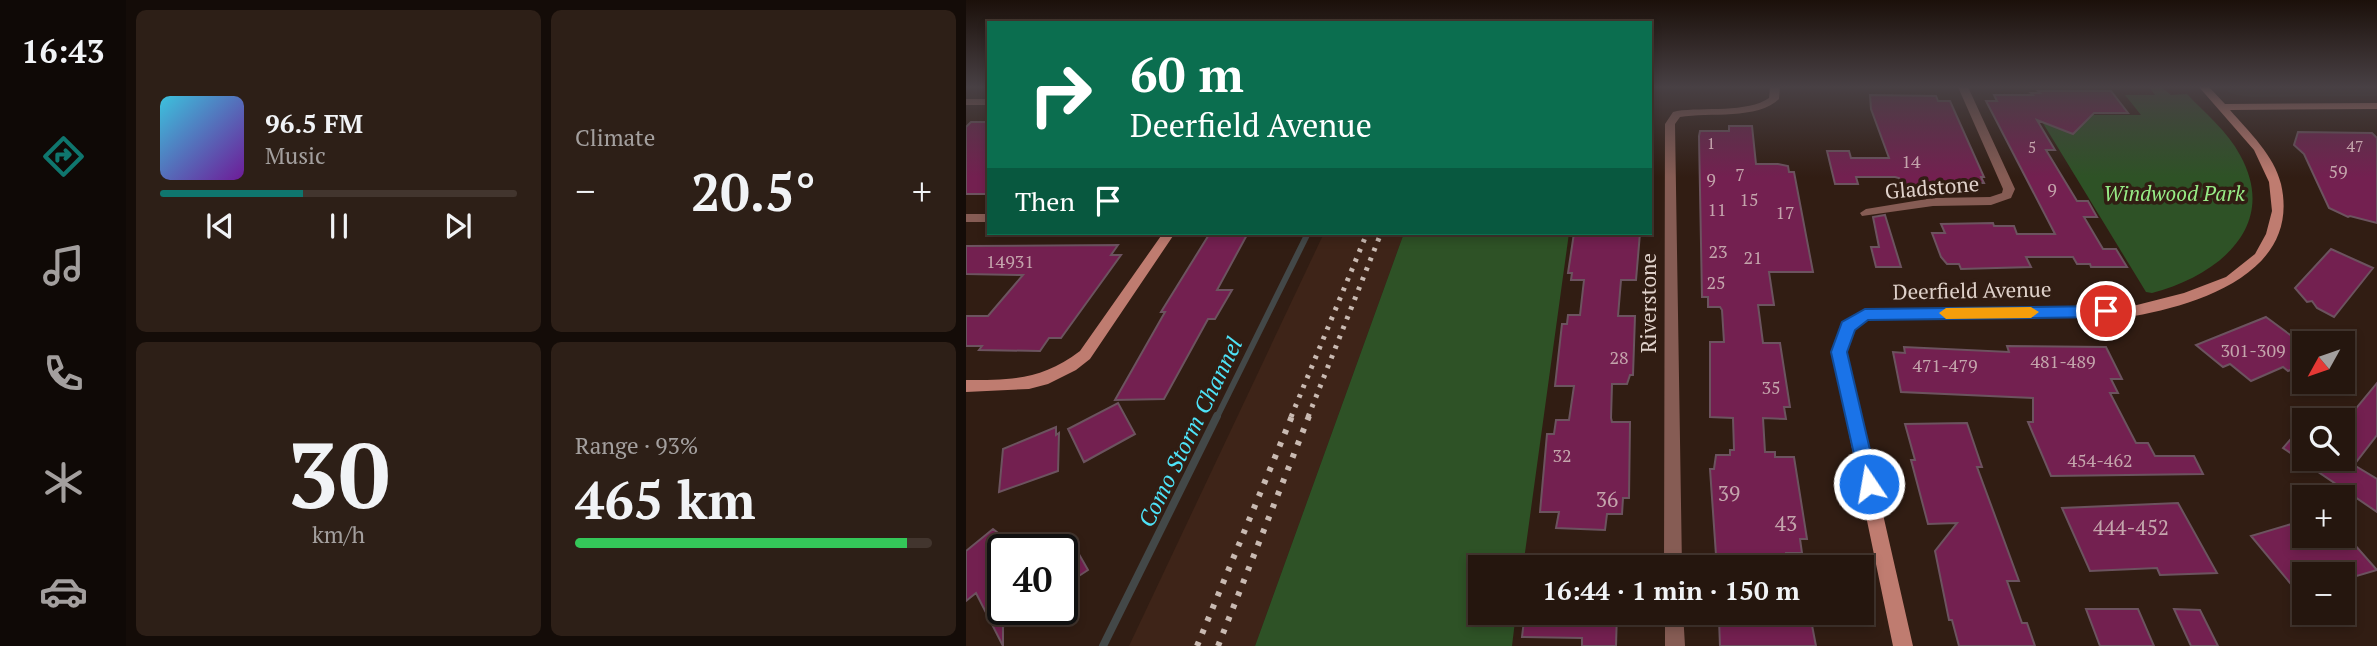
<!DOCTYPE html>
<html lang="en">
<head>
<meta charset="utf-8">
<style>
	body { margin:0; font-family:"PT Serif",serif; background:#2d1f17; color:#f1f3f6; height:100vh; display:flex; flex-direction:column; font-size:26px; white-space:nowrap }
	* { box-sizing:border-box; margin:0 }
	p { font-size:23px; color:#a39f9e }
	.icon { flex:none; width:38px; height:38px; fill:none; stroke:currentColor; stroke-width:2; stroke-linecap:round; stroke-linejoin:round }
	.map { position:relative; flex:1; overflow:hidden }
	.details { display:flex; flex-direction:column; gap:10px; padding:10px; background:#140c08; width:840px }
	.details>* { flex:none }
	.guide { position:absolute; left:21px; top:21px; width:665px; height:214px; border-radius:0px; box-shadow:0 4px 10px #0003,0 0 0 2px #42352e; background:#0b6e4f; color:#fff; overflow:hidden }
	.needle { width:46px; rotate:230deg }
	.controls { position:absolute; left:1326px; top:331px; display:grid; gap:14px }
	.controls a { display:grid; place-items:center; width:63px; height:63px; border-radius:0px; background:#25160e; box-shadow:0 4px 10px #0003,0 0 0 2px #42352e; font-size:35px }
	.speed { position:absolute; left:21px; top:534px; display:flex; gap:14px; font-size:35px; font-weight:700; text-align:center }
	.speed>* { display:grid; place-content:center; width:91px; height:91px; border-radius:50%; background:#25160e; box-shadow:0 4px 10px #0003,0 0 0 2px #42352e; line-height:1 }
	.speed .limit { border:4px solid #111; border-radius:10px; background:#fff; color:#111 }
	.pin { position:absolute; display:grid; place-items:center; width:60px; height:60px; color:#fff; margin:-30px; border:4px solid #fff; border-radius:50%; box-shadow:0 2px 7px #0007 }
	.me { position:absolute; width:77px; margin:-38px; rotate:348deg; stroke-linejoin:round; filter:drop-shadow(0 0 5px #0008) }
	.turn { display:flex; align-items:center; gap:24px; height:147px; padding:0 28px; font-size:32px }
	.turn .icon { width:91px; height:91px; stroke-width:2.5 }
	.turn b { display:block; font-size:49px; line-height:60px }
	.then { display:flex; align-items:center; height:66px; padding:0 28px; background:#0003; gap:14px; font-size:26px }
	.big { font-size:52px; font-weight:600; line-height:1.1 }
	.details .card { flex:1; display:flex; flex-direction:column; justify-content:center; gap:10px; min-width:0; padding:0 24px; border-radius:10px; background:#2d1f17 }
	.details .dial { align-items:center; gap:0 }
	.dial b { font-size:91px; line-height:1 }
	.song { display:flex; align-items:center; gap:21px }
	.cover { width:84px; height:84px; border-radius:10px; background:linear-gradient(135deg,hsl(190 70% 55%),hsl(280 70% 35%)) }
	.played { height:7px; border-radius:4px; background:linear-gradient(90deg,#0f766e 40%,#42352e 40%) }
	.keys { display:flex; justify-content:space-around; direction:ltr }
	.heat { display:flex; justify-content:space-between; align-items:center; font-size:38px; direction:ltr }
	.charge { height:10px; border-radius:5px; background:linear-gradient(90deg,#34c759 93%,#42352e 0) }
	.details .tiles { flex:1; display:grid; gap:10px; grid-template-columns:repeat(2,1fr) }
	.trip { position:absolute; left:502px; top:555px; width:406px; height:70px; border-radius:0px; background:#25160e; box-shadow:0 4px 10px #0003,0 0 0 2px #42352e; font-weight:600; line-height:70px; text-align:center }
	main { display:flex; flex:1; min-height:0 }
	.tab-bar { display:flex; flex-direction:column; width:126px; justify-content:space-around; align-items:center; background:#0f0906; color:#a39f9e }
	.tab-bar .icon { width:49px; height:49px }
	.tab-bar .current { color:#0f766e }
	.tab-bar b { font-size:32px; color:#f1f3f6 }
	.map>svg:first-child { display:block }
</style>
</head>
<body>
<main>
<nav class="tab-bar">
<b>16:43</b>
<svg class="icon current" aria-label="directions" viewBox="0 0 24 24"><path d="M12 3l9 9-9 9-9-9zM9 14v-3h6M13 9l2 2-2 2"/></svg>
<svg class="icon" aria-label="music" viewBox="0 0 24 24"><path d="M9 18V5l10-2v13"/><circle cx="6" cy="18" r="3"/><circle cx="16" cy="16" r="3"/></svg>
<svg class="icon" aria-label="phone" viewBox="0 0 24 24"><path d="M5 4h4l2 5-3 2q2 4 5 5l2-3 5 2v4C11 20 4 13 5 4z"/></svg>
<svg class="icon" aria-label="climate" viewBox="0 0 24 24"><path d="M12 3v18M4 7l16 10M4 17L20 7"/></svg>
<svg class="icon" aria-label="car" viewBox="0 0 24 24"><path d="M5 17H2v-5l4-1 3-4h7l3 4 3 1v5h-3M9 17h6M6 11h13"/><circle cx="7" cy="17" r="2"/><circle cx="17" cy="17" r="2"/></svg>
</nav>
<section class="details">
<div class="tiles">
<div class="card">
<div class="song"><i class="cover"></i><div><b>96.5 FM</b><p>Music</p></div></div>
<div class="played"></div>
<div class="keys"><svg class="icon" aria-label="previous" viewBox="0 0 24 24"><path d="M18 5L8 12l10 7zM5 5v14"/></svg><svg class="icon" aria-label="pause" viewBox="0 0 24 24"><path d="M8 5v14M16 5v14"/></svg><svg class="icon" aria-label="next" viewBox="0 0 24 24"><path d="M6 5l10 7-10 7zM19 5v14"/></svg></div>
</div>
<div class="card"><p>Climate</p>
<div class="heat"><a>−</a><b class="big">20.5°</b><a>+</a></div>
</div>
<div class="card dial"><b>30</b><p>km/h</p></div>
<div class="card"><p>Range · 93%</p><b class="big">465 km</b><div class="charge"></div></div>
</div>
</section>
<div class="map">
<svg width="1411" height="646" viewBox="0 0 1411 646">
	<rect width="100%" height="100%" fill="#311d13"/>
	<path fill="#322818" d="M1251,87H1411V96L1284,97L1270,95Z"/>
	<path fill="#3e2418" d="M358,233H438L289,646H163Z"/>
	<path fill="#2e5226" d="M1183,87H1195L1205,95L1221,94C1239,113 1262,132 1274,155C1314,227 1251,276 1186,293L1180,292L1072,115H1175L1159,95H1189Z
		M438,233H603L557,567H514V612L550,613L546,646H289Z"/>
	<g fill="none" stroke-linecap="round" stroke-linejoin="round">
		<path stroke="#434848" stroke-width="6" d="M251,417L342,233"/>
		<path stroke="#434848" stroke-width="8" d="M137,646L251,416"/>
	</g>
	<path fill="#732050" stroke="#6c535f" stroke-width="2" d="M1072,91H1145L1162,113H1128L1107,134L1071,120L1089,150H1080L1111,201H1122L1131,217H1118L1137,249H1150L1161,267H1125L1124,264H1111L1107,257H1060L1065,267L995,269L993,264H981L975,257L966,233H979L975,224L1027,223L1028,226H1048L1051,234H1089L1020,101H1031L1028,95H1067L1065,93H1074Z
		M904,95L970,96L972,101H984L1018,177H1015L1018,183H1006L1008,186L935,185L933,178L929,177H890L892,184H869L861,151H883L885,158H923L905,109Z
		M5,122H23V194H0V127Z
		M763,126H786L790,164H812L822,166L823,172H828L847,272H803L808,305H792L797,343H814L824,407H818L820,419L797,418L799,452H809V457H828L841,539H834L836,553H820L821,567H767V555H750L744,469H748L750,455H764V450H768L767,418L744,417V342H758L756,310L754,307H742V297H736L733,136L734,131H763Z
		M1332,132L1406,133L1411,138V223L1384,216L1382,217L1363,208L1338,154L1328,145Z
		M919,215L935,267H910L905,247H913L907,217Z
		M244,233H282L251,290H266L249,319H242L198,399L149,400L199,312H195Z
		M608,233H674L670,280H655L652,316H669L667,375H664L661,384H646L645,418L646,422H664L663,498H657L656,514H641L639,530L590,528L593,512H574L581,434H588L590,420H603L608,386H589L596,324H601L602,315H614L618,280H605L606,273H602Z
		M152,245L145,255H155L95,338H83L74,351L13,350L16,346H0V316H22L57,275L0,274V246Z
		M1365,249L1407,268L1368,317L1351,308L1346,301L1341,302L1329,288Z
		M1300,317L1339,346V364L1322,371L1317,367L1285,381L1264,364L1257,367L1230,345Z
		M1041,346L1140,347L1156,379H1145L1152,393H1144L1170,443H1182L1189,456H1228L1237,474L1085,476L1062,422H1067V398L935,392L927,352L939,353L938,347L1043,352Z
		M1411,383V435L1388,465L1411,479V512L1317,448L1339,423V458H1377V424Z
		M152,403L169,434L118,462L102,429Z
		M1001,423L1016,467H1011L1053,581H1041L1056,623H1061L1069,646H993L986,620H983L969,551L991,523L962,524L945,460H949L939,424Z
		M90,427V435L93,433L92,471L33,492L37,449Z
		M1212,503L1251,573L1194,575L1191,568L1124,571L1096,508Z
		M1339,520V536H1381L1411,570L1377,580V574H1339V601L1285,536Z
		M27,529L54,550H37V609H64L37,627V646L10,593L0,601V551Z
		M110,549L122,570L96,587V558Z
		M1120,609H1172L1188,646H1134Z
		M1208,609L1234,610L1252,646H1225Z
		M559,612H651L650,646H616V638L556,637Z
		M826,612L827,620H845L850,646H754L753,620L775,619V613Z"/>
	<g fill="none" stroke-linecap="round" stroke-linejoin="round">
		<path fill="#865c54" fill-rule="evenodd" d="M804,87H814L813,99C792,120 743,112 714,117L709,124L716,567H698L699,124L707,112L711,111C737,107 782,113 803,98Z
			M992,87H1002L1049,189L1045,198L1025,205L967,206L896,216L894,213L900,209L967,198L1024,197L1036,193L1037,189Z
			M0,99H23V105H0Z
			M0,214H23V222H0Z
			M699,612H717L719,646H699Z"/>
		<path fill="#bf7c70" fill-rule="evenodd" d="M1233,87H1243L1259,104L1411,103V109L1264,110C1283,132 1308,155 1315,184C1335,271 1236,304 1168,316C1141,320 1111,317 1083,317C1023,318 962,318 902,319L888,329L880,352L947,646H927L866,352L875,326L877,322L899,309L1167,306L1218,293L1260,277L1289,254L1300,234L1306,211L1303,182L1288,150Z
			M197,233H209L124,359L110,370L82,384L63,389L0,392V380C46,380 76,380 114,351Z"/>
		<path stroke="#c9bab2" stroke-width="5" stroke-dasharray="3.5 7" stroke-linecap="butt" d="M325,417L401,233
			M342,417L415,233"/>
		<path stroke="#c9bab2" stroke-width="6" stroke-dasharray="4.5 9" stroke-linecap="butt" d="M231,646L326,416
			M252,646L343,416"/>
	</g>
	<linearGradient id="sky" x2="0" y2="1"><stop stop-color="#1b100a"/><stop offset="0.49" stop-color="#484044"/><stop offset="1" stop-color="#484044" stop-opacity="0"/></linearGradient>
	<rect width="1411" height="177" fill="url(#sky)"/>
	<path fill="#1a73e8" stroke="#114b97" stroke-width="2" d="M1140,306L1148,311L1140,317L902,320L889,330L881,352L912,484L909,490L903,492L896,490L865,352L876,322L899,309Z"/>
	<path fill="#f59e0b" d="M1065,307L1073,312L1065,318L980,319L973,313L980,308Z"/>
	<g text-anchor="middle" dominant-baseline="central" stroke-width="7" stroke-linejoin="round" paint-order="stroke">
		<g font-size="16" fill="#c4a5ac">
			<text x="745" y="143">1</text>
			<text x="1389" y="146">47</text>
			<text x="1066" y="147">5</text>
		</g>
		<g font-size="18" fill="#c4a5ac">
			<text x="945" y="161">14</text>
			<text x="1372" y="171">59</text>
			<text x="774" y="174">7</text>
			<text x="745" y="179">9</text>
			<text x="1086" y="189">9</text>
			<text x="783" y="199">15</text>
			<text x="751" y="209">11</text>
			<text x="819" y="212">17</text>
			<text x="752" y="251">23</text>
			<text x="787" y="257">21</text>
			<text x="44" y="261">14931</text>
			<text x="750" y="282">25</text>
			<text x="1287" y="350">301-309</text>
			<text x="653" y="357">28</text>
			<text x="1097" y="361">481-489</text>
			<text x="979" y="365">471-479</text>
			<text x="805" y="387">35</text>
			<text x="596" y="455">32</text>
			<text x="1134" y="460">454-462</text>
		</g>
		<g font-size="21" fill="#dfd1ca" stroke="#311d13">
			<text transform="translate(966 187) rotate(-5)">Gladstone</text>
			<text transform="translate(1006 290) rotate(-1)">Deerfield Avenue</text>
			<text transform="translate(682 303) rotate(-90)">Riverstone</text>
		</g>
		<g font-size="21" font-style="italic" fill="#97eb86" stroke="#311d13">
			<text x="1208" y="193">Windwood Park</text>
		</g>
		<g font-size="21" fill="#c4a5ac">
			<text x="763" y="493">39</text>
			<text x="641" y="499">36</text>
			<text x="820" y="523">43</text>
			<text x="1165" y="527">444-452</text>
		</g>
		<g font-size="23" font-style="italic" fill="#4ee3f8" stroke="#311d13">
			<text transform="translate(224 432) rotate(-64)">Como Storm Channel</text>
		</g>
	</g>
</svg>
<div class="controls">
<a><svg class="needle" viewBox="-14 -14 28 28"><path d="M0-13l5 13h-10z" fill="#e53935"/><path d="M0 13l5-13h-10z" fill="#a39f9e"/></svg></a>
<a><svg class="icon" aria-label="search" viewBox="0 0 24 24"><circle cx="10" cy="10" r="6"/><path d="M15 15l6 6"/></svg></a>
<a>+</a>
<a>−</a>
</div>
<div class="speed"><div class="limit">40</div></div>
<div class="pin" style="left:1140px;top:311px;background:#d93025"><svg class="icon" aria-label="arrive" viewBox="0 0 24 24"><path d="M6 21V4h12l-3 4 3 4H6"/></svg></div>
<svg class="me" style="left:903px;top:484px" viewBox="-20 -20 40 40"><circle r="17" fill="#1a73e8" stroke="#fff" stroke-width="3"/><path d="M0-11L8 9 0 5-8 9z" fill="#fff"/></svg>
<div class="trip">16:44 · 1 min · 150 m</div>
<div class="guide">
<div class="turn"><svg class="icon" aria-label="right" viewBox="0 0 24 24"><path d="M7 20v-9h11M14 6l5 5-5 5"/></svg><div><b>60 m</b>Deerfield Avenue</div></div>
<div class="then">Then<svg class="icon" aria-label="arrive" viewBox="0 0 24 24"><path d="M6 21V4h12l-3 4 3 4H6"/></svg></div>
</div>
</div>
</main>
</body>
</html>
